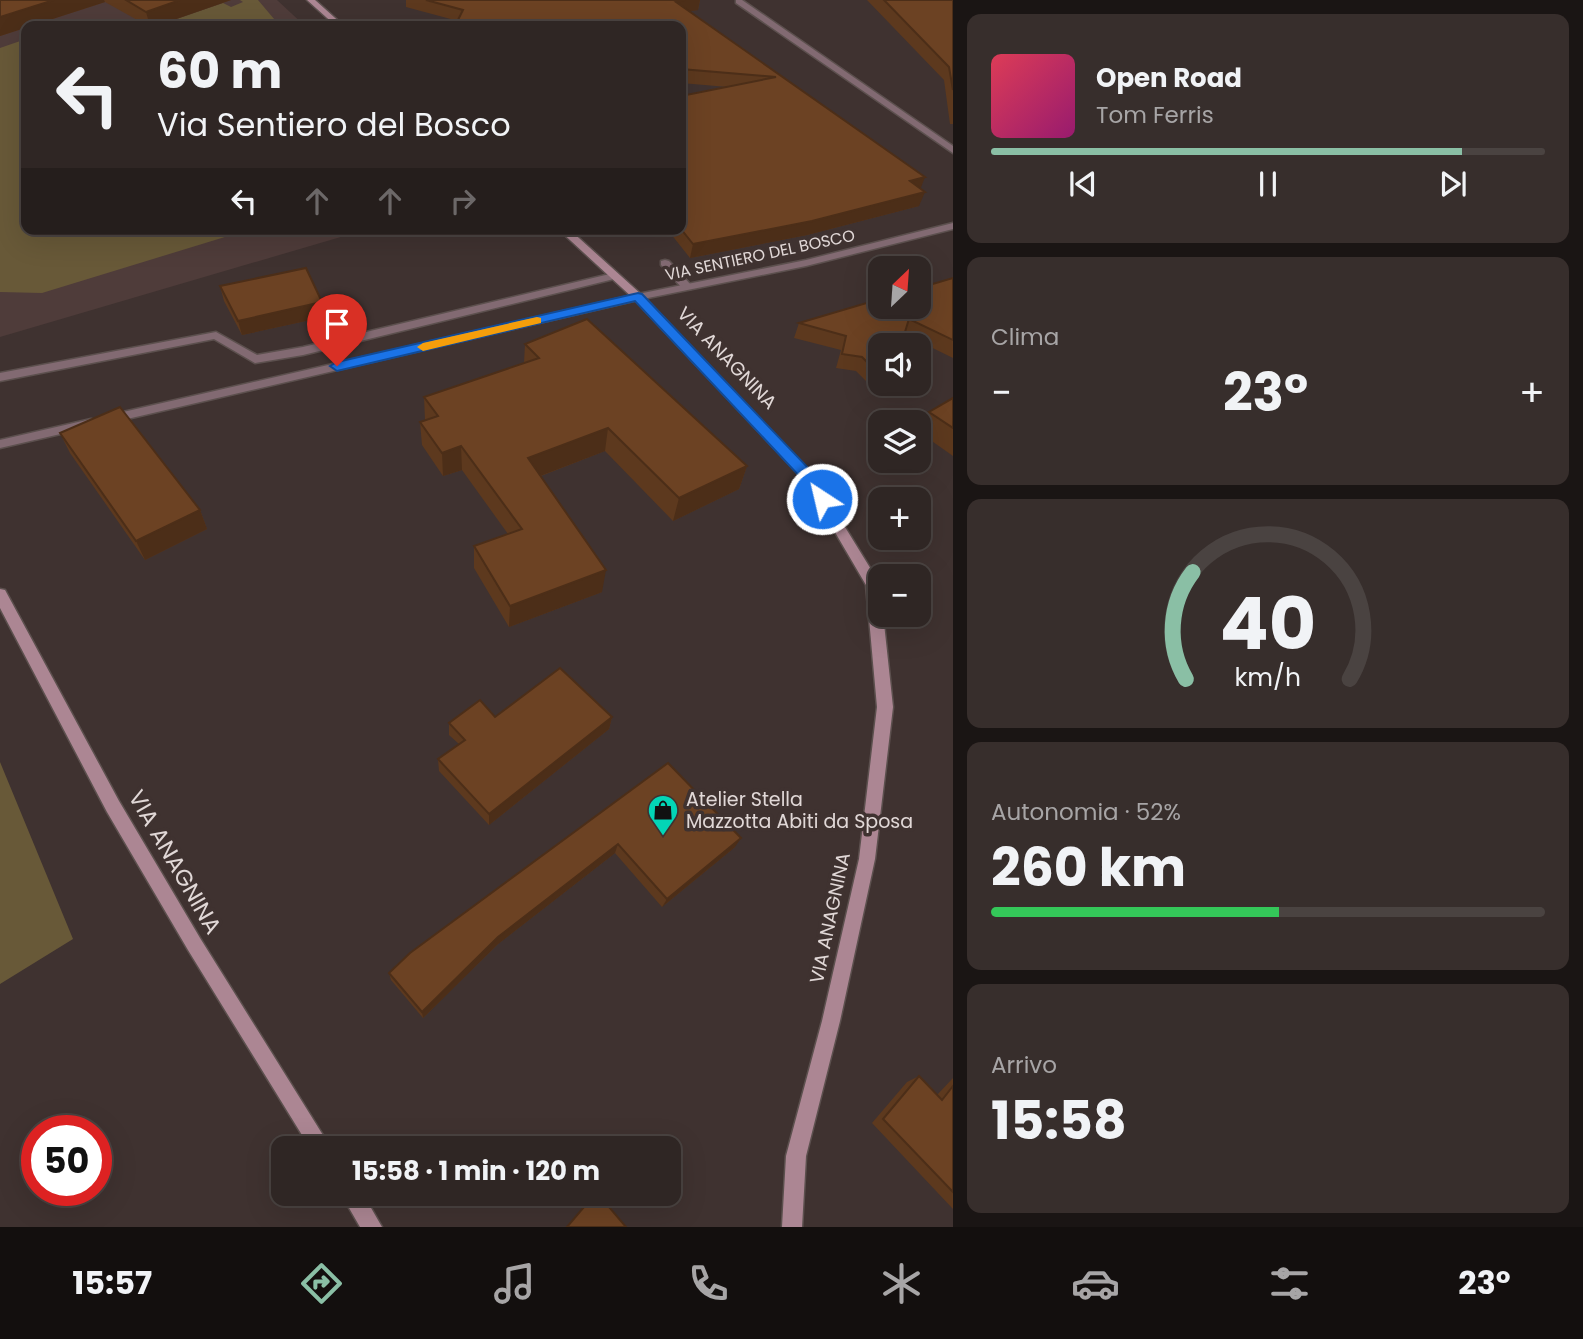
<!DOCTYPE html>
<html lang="it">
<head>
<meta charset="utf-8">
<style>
	body { margin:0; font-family:Poppins,sans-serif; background:#372e2c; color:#f1f3f6; height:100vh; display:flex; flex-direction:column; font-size:26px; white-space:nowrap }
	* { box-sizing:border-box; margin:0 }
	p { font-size:23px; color:#a7a5a6 }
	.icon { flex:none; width:38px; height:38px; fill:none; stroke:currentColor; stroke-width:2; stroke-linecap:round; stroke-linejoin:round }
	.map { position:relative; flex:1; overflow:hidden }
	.panel { display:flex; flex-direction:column; gap:14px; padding:14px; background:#1a1514; width:630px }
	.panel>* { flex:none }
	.banner { position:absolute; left:21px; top:21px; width:665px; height:214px; border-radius:14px; box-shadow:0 7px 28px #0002,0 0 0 2px #4a4341; background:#2f2624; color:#f1f3f6; overflow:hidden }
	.needle { width:46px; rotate:25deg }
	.buttons { position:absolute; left:868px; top:256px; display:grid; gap:14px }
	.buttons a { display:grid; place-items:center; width:63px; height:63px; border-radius:14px; background:#2f2624; box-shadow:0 7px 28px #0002,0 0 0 2px #4a4341; font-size:35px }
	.speed { position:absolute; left:21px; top:1115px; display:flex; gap:14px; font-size:35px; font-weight:700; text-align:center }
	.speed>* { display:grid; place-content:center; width:91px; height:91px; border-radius:50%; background:#2f2624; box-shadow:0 7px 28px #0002,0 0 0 2px #4a4341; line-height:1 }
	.speed .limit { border:10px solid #d22; background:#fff; color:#111 }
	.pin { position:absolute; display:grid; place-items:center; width:60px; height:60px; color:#fff; margin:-72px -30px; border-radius:50% 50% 50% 0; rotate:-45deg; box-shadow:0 0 7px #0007 }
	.pin .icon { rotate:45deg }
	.me { position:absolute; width:77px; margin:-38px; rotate:325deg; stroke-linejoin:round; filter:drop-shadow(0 0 5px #0008) }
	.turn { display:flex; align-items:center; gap:24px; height:147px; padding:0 21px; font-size:32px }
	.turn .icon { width:91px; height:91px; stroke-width:2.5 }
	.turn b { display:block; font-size:49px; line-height:60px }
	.lanes { display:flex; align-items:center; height:66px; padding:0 21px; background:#0003; justify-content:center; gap:35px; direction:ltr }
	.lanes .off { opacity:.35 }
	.big { font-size:52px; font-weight:700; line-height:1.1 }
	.panel .widget { flex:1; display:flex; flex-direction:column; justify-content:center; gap:10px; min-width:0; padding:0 24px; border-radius:14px; background:#372e2c }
	.panel .dial { align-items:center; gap:0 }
	.dial svg { height:182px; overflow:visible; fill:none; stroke:#4a4341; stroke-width:7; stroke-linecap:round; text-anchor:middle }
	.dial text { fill:#f1f3f6; stroke:none }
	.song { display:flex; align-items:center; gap:21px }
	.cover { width:84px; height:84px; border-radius:10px; background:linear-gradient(135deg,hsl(350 70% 55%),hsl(320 70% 35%)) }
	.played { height:7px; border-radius:4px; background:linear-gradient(90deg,#8abfa5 85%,#4a4341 85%) }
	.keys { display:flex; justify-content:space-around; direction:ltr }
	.heat { display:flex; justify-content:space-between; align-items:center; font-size:38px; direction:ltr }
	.charge { height:10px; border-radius:5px; background:linear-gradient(90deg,#34c759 52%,#4a4341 0) }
	.trip { position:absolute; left:271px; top:1136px; width:410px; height:70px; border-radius:14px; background:#2f2624; box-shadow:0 7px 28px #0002,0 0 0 2px #4a4341; font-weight:700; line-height:70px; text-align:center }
	.tab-bar { display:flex; height:112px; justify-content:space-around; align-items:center; background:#130f0e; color:#a7a5a6 }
	.tab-bar .icon { width:49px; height:49px }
	.tab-bar .current { color:#8abfa5 }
	.tab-bar b { font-size:32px; color:#f1f3f6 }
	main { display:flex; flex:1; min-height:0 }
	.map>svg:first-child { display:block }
</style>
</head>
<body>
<main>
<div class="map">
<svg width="953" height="1227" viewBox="0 0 953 1227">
	<rect width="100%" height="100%" fill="#3f3230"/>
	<path fill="#4f3c3a" d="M0,0H277L305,26H26V229H368L0,337Z"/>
	<path fill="#685938" d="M240,0H258L280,26H175L168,22L223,3L231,7L243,2Z
		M26,39V229H251L42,293L0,292V48Z
		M0,762L73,939L0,984Z"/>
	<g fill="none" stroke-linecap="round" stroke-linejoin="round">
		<g stroke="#5c504e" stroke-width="3">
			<path id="lane" d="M736,0H742L953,146V153L736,3Z
				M665,260L669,261L691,285V289H683L661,265V261Z
				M614,273L619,276L618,278L303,355L255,363L214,339L0,381V373L216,332L257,355L303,347Z"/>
		</g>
		<g stroke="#5c504e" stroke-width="3">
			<path id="street" d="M953,223V229L806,266L638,300L110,423L104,419L110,415L638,294L806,260Z
				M91,419L95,420V426L0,448V440Z"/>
		</g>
		<g stroke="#5c504e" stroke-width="3">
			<path id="secondary" d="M307,0H315L344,26H336Z
				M558,229H569L642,295L813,475L880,584V614H883L893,707L875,859L840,1021L806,1156L802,1227H782L786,1156L822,1021L859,859L877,707L866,585L805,481L634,299Z
				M0,589L5,590L119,801L200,938L331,1148H310L188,950L107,812L0,608Z
				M341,1194H363L382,1227H360Z"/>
		</g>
		<use href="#lane" fill="#826a72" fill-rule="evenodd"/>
		<use href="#street" fill="#826a72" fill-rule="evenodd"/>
		<use href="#secondary" fill="#ac8693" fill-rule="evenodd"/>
	</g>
	<path fill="#5d391e" d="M0,0H231L156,26H148L105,2L0,36Z
		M406,0H700L698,10L690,11L920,189L919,206L807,235L690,258L667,229H681V96L728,87L681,83V26L458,21L406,7Z
		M867,0H953V124H950L944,80Z
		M953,278V358L904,334L880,345V383H888L882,397L856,371L836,368L841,350L794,338L799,323Z
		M220,286L324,317L242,335L224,301Z
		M525,344L747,466L739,489L673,521L605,451L541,476L602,592L509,627L474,568V546L508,534L462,470L443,476L422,445L420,422L425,420L424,397L524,363Z
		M953,398V456L919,432L929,412Z
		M60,433L200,510L207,529L145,560L70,453Z
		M495,717H612L609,729L489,825L439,771L438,759L459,744L449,735V723Z
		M668,763L735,847L662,907L615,853L498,944L423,1018L391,980L389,973Z
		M919,1076L937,1095L953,1078V1209L872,1123L907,1082Z
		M595,1194L626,1227H566Z"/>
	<path fill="#4c2e18" d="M54,0H104L105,2L0,36V17Z
		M180,0H231L156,26H150L146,12Z
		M685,0H700L698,10L674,14L676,2Z
		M925,177L920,190L910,181Z
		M925,192L919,206L807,235L690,258L693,244Z
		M322,302L324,317L242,335L238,321Z
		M608,428L605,451L527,481L528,458Z
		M461,446L462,470L443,476L442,453Z
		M747,466L739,489L673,521L679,498Z
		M200,510L207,529L145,560L136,541Z
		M606,570L602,592L509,627L510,606Z
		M612,717L609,729L489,825V814Z
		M741,838L735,847L662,907L667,899Z
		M618,844L615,853L498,944L423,1018L422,1012L498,937Z"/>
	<path fill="#6c4223" stroke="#4c2e18" stroke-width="2" d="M0,0H54L0,17Z
		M126,0H180L146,12Z
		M426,0H685L676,2L925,177L910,181L925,192L812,221L693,244L681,229V210H683L681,208V96L776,77L681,69V26H455L463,10Z
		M884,0H953V90L949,67Z
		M306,268L322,302L238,321L220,286Z
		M953,278V340L909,319L901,345H880V375L862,357L842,354L846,336L799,323L880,299V306H919V288Z
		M587,319L747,466L679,498L608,428L528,458L606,570L510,606L474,546L522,529L461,446L442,453L420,422L438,416L424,397L539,358L525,344Z
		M953,398V428L929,412Z
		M120,407L200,510L136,541L60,433Z
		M560,668L612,717L489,814L438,759L465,740L449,723L480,700L495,717Z
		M668,763L741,838L667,899L618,844L498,937L422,1012L389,973L410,953Z
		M919,1076L942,1100L953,1086V1192L883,1119Z
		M595,1194H598L626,1227H567Z"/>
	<path fill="#1a73e8" stroke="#114b97" stroke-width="2" d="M638,293L642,294L814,474L829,499L827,503H817L804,481L635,301L337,371L330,366L337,362Z"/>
	<path fill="#f59e0b" d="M537,317L541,318V323L423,351L417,347L423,343Z"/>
	<defs>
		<g id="shop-pin" transform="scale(1.575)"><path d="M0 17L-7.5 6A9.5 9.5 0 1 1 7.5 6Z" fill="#03d5b6" stroke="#3f3230"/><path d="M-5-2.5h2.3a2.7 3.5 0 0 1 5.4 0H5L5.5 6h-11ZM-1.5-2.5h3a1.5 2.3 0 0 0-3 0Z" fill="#111"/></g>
	</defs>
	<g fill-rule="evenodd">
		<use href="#shop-pin" x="663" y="810"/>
	</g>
	<g text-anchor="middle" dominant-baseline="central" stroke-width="7" stroke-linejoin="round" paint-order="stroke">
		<g font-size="16" fill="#e1d8d7" stroke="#3f3230">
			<text transform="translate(760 255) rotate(-12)">VIA SENTIERO DEL BOSCO</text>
		</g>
		<g font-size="19" fill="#e1d8d7" stroke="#3f3230">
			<text transform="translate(727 358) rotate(46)">VIA ANAGNINA</text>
			<text transform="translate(830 918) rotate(-78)">VIA ANAGNINA</text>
		</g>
		<g font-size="19" fill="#e1d8d7" stroke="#3f3230" text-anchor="start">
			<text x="686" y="799">Atelier Stella<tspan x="686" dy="22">Mazzotta Abiti da Sposa</tspan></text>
		</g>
		<g font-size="23" fill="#e1d8d7" stroke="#3f3230">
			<text transform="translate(175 862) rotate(60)">VIA ANAGNINA</text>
		</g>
	</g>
</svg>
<div class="buttons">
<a><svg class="needle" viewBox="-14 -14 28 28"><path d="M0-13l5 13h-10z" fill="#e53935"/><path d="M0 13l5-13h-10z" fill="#a7a5a6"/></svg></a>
<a><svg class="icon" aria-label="sound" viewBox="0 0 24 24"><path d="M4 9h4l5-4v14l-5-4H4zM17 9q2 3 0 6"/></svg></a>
<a><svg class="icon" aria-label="layers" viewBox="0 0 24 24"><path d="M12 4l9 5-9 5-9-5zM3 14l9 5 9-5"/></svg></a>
<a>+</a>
<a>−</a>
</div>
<div class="speed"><div class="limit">50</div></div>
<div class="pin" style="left:337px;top:366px;background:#d93025"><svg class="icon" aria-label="arrive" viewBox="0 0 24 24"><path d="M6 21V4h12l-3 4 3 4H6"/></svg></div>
<svg class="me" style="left:822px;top:499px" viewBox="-20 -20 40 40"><circle r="17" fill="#1a73e8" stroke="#fff" stroke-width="3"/><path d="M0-11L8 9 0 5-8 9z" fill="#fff"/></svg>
<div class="trip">15:58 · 1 min · 120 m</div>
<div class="banner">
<div class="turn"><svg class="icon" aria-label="left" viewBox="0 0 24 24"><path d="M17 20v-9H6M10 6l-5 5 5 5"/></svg><div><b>60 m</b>Via Sentiero del Bosco</div></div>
<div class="lanes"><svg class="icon" aria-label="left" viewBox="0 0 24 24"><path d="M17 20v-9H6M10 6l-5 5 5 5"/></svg><svg class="icon off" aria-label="ahead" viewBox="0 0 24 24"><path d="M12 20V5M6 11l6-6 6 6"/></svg><svg class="icon off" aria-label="ahead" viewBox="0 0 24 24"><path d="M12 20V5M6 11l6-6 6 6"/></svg><svg class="icon off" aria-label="right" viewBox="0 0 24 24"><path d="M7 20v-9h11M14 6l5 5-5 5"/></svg></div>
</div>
</div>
<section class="panel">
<div class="widget">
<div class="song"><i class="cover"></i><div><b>Open Road</b><p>Tom Ferris</p></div></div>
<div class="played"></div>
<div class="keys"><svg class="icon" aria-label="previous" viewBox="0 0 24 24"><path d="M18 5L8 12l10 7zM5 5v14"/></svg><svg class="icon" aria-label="pause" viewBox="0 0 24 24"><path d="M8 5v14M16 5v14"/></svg><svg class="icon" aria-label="next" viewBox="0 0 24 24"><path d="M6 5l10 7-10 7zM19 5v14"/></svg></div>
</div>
<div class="widget"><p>Clima</p>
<div class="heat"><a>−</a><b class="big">23°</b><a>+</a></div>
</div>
<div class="widget dial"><svg viewBox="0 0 100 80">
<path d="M14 69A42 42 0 1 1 86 69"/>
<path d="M14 69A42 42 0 0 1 17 22" stroke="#8abfa5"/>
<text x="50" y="56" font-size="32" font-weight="700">40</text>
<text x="50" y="72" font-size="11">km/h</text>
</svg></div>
<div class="widget"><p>Autonomia · 52%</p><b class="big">260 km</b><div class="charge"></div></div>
<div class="widget"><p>Arrivo</p><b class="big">15:58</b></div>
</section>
</main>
<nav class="tab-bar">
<b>15:57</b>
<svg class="icon current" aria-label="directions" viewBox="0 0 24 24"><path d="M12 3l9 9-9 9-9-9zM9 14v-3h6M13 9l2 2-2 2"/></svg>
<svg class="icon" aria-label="music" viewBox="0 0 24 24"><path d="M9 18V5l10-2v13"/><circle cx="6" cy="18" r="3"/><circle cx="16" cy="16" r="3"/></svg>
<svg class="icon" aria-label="phone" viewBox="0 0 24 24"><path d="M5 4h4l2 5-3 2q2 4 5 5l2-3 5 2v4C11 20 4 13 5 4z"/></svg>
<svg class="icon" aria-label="climate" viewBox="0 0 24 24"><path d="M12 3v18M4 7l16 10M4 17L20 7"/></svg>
<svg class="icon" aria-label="car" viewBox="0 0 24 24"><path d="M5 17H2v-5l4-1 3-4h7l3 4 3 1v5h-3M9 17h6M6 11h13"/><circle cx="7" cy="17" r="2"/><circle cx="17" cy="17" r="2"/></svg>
<svg class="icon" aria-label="filters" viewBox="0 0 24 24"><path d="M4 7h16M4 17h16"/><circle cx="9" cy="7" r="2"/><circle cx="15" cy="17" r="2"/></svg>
<b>23°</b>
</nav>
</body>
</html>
